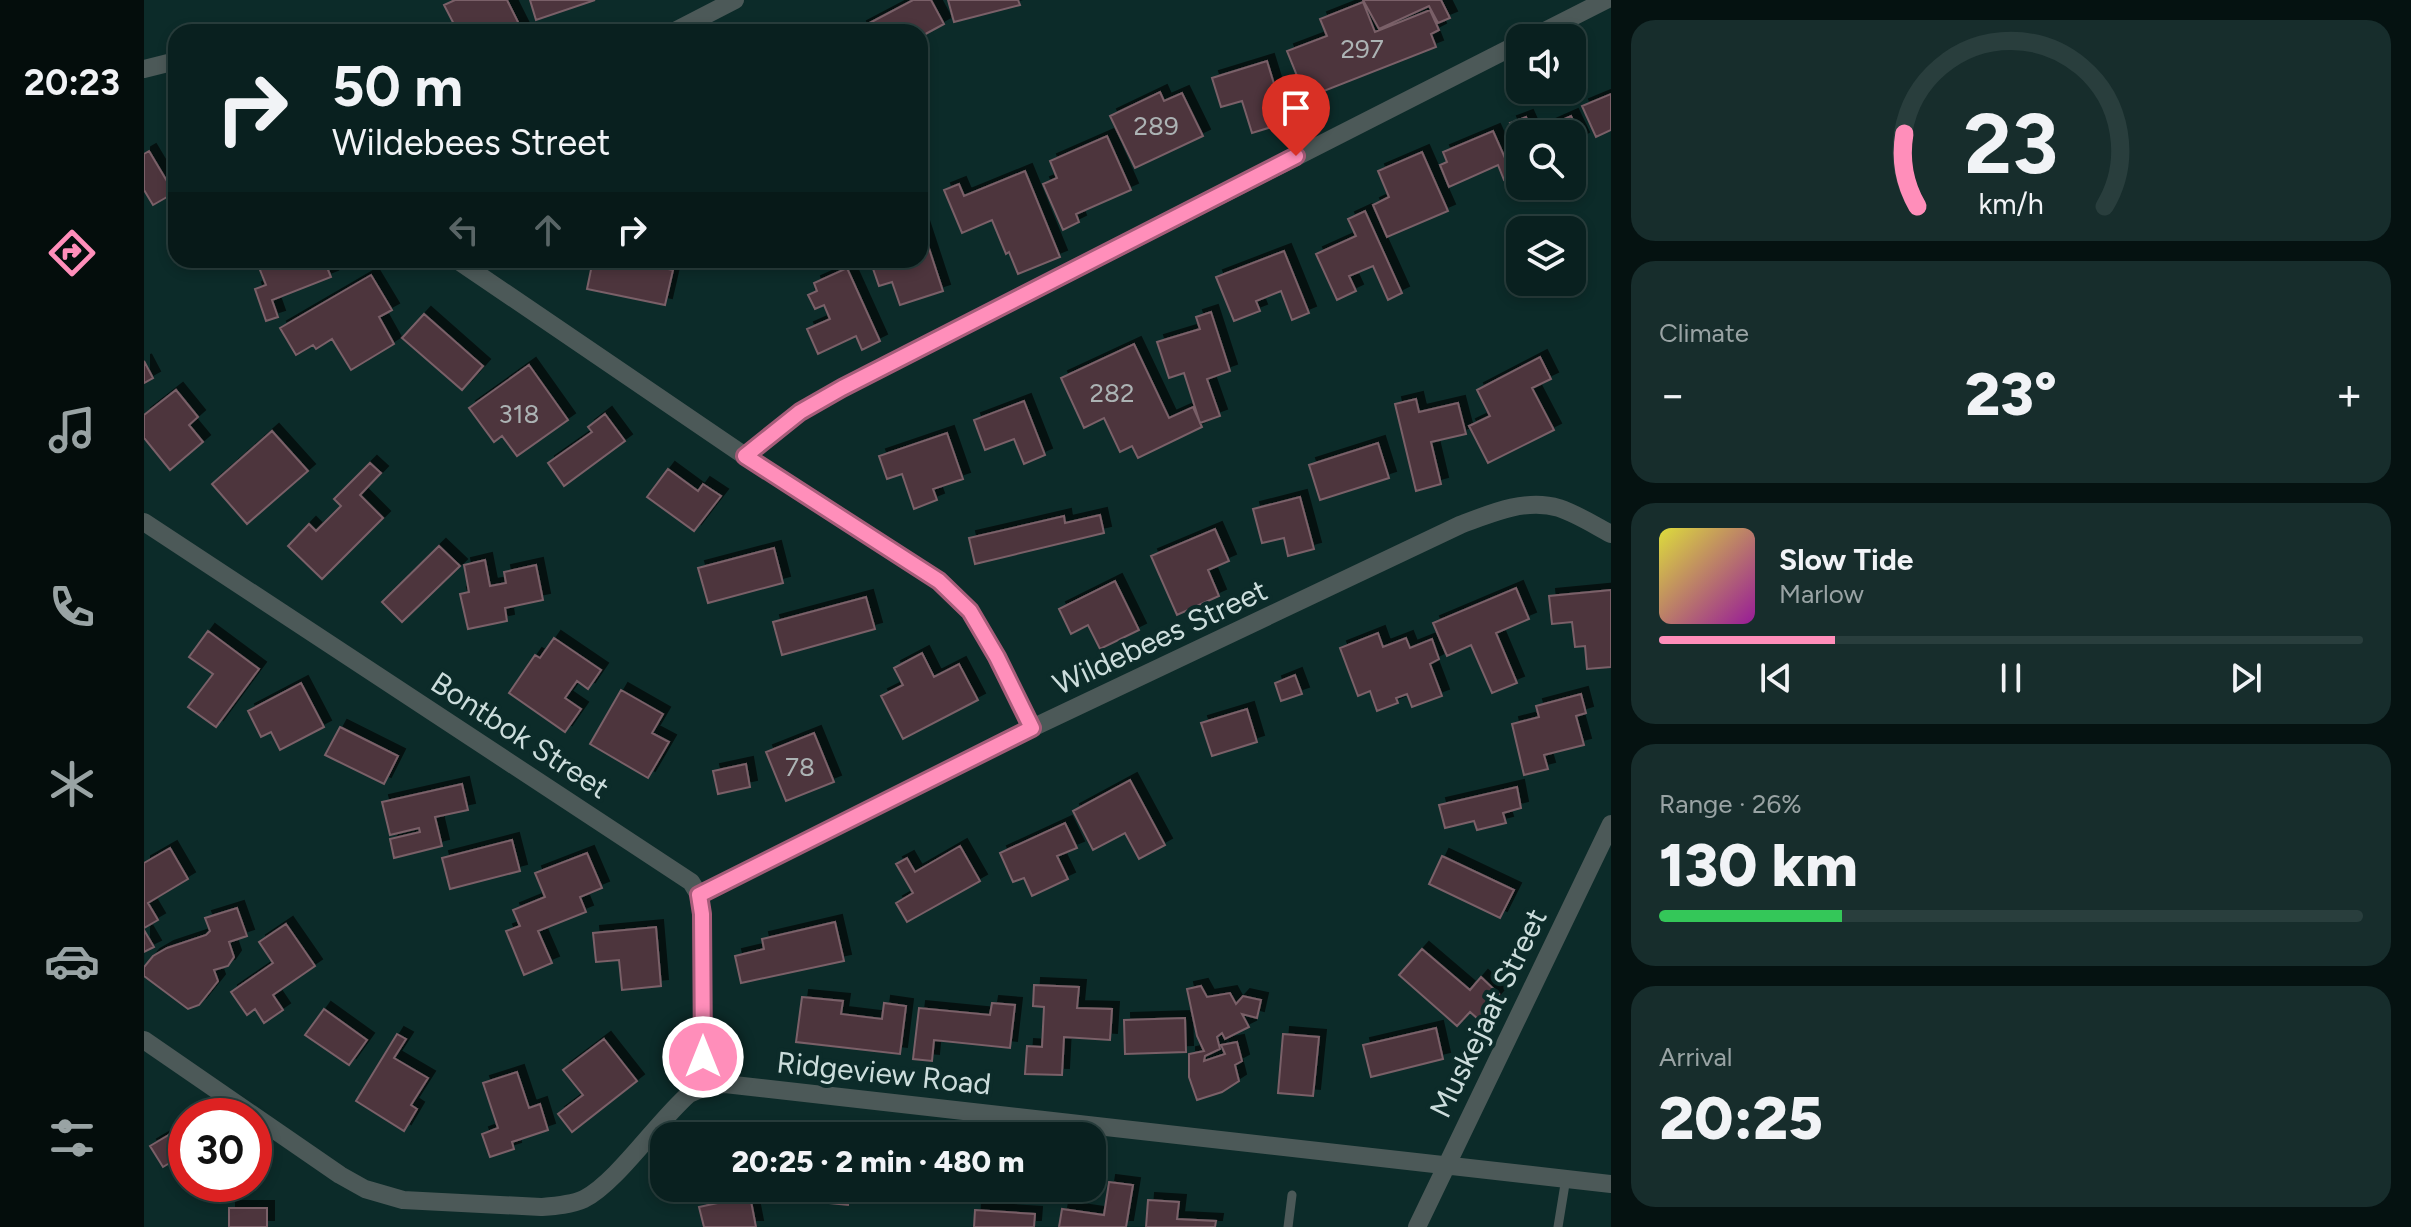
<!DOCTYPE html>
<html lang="en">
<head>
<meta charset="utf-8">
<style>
	body { margin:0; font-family:Figtree,sans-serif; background:#172d2c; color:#f1f3f6; height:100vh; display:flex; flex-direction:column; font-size:30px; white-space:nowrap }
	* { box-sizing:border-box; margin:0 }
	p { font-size:26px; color:#99a3a4 }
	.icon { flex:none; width:44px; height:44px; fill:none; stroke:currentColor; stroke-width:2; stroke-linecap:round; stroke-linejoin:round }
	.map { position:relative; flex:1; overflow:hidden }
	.sheet { display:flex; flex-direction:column; gap:20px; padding:20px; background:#051211; width:800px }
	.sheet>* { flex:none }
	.guide { position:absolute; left:24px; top:24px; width:760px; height:244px; border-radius:24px; box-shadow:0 4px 12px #0003,0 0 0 2px #293e3d; background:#09201f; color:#f1f3f6; overflow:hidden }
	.tools { position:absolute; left:1362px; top:24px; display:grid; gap:16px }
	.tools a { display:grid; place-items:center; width:80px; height:80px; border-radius:16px; background:#09201f; box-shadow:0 4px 12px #0003,0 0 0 2px #293e3d; font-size:40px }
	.speed { position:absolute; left:24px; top:1098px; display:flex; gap:16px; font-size:40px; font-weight:700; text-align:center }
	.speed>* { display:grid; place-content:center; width:104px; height:104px; border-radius:50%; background:#09201f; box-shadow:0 4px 12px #0003,0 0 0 2px #293e3d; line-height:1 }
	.speed .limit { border:12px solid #d22; background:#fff; color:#111 }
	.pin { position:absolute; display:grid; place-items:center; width:68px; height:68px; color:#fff; margin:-82px -34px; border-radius:50% 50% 50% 0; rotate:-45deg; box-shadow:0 0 8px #0007 }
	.pin .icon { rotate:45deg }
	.me { position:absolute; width:88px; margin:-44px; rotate:0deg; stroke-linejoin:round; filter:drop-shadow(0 0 6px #0008) }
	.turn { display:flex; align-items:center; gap:28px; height:168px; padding:0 32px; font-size:36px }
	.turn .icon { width:104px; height:104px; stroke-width:2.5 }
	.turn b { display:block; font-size:56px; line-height:68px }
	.lanes { display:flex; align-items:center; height:76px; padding:0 32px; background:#0003; justify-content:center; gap:40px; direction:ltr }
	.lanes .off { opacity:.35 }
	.big { font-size:60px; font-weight:800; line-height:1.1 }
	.sheet .card { flex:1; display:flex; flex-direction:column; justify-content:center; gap:12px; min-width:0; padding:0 28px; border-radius:24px; background:#172d2c }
	.sheet .dial { align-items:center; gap:0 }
	.dial svg { height:208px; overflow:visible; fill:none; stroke:#293e3d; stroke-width:7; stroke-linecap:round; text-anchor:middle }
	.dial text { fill:#f1f3f6; stroke:none }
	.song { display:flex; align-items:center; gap:24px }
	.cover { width:96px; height:96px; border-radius:12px; background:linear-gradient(135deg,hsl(60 70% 55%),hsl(300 70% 35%)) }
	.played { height:8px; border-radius:4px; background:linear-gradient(90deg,#ff8eba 25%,#293e3d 25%) }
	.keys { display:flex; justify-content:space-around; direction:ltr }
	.heat { display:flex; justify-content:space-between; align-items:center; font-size:44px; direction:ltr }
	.charge { height:12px; border-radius:6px; background:linear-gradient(90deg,#34c759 26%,#293e3d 0) }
	.trip { position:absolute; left:506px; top:1122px; width:456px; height:80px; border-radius:24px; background:#09201f; box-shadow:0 4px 12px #0003,0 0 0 2px #293e3d; font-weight:800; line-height:80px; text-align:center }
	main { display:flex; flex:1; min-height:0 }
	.tab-bar { display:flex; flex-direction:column; width:144px; justify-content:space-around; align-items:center; background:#040d0c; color:#99a3a4 }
	.tab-bar .icon { width:56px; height:56px }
	.tab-bar .selected { color:#ff8eba }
	.tab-bar b { font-size:36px; color:#f1f3f6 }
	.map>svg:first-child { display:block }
</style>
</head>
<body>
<main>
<nav class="tab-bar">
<b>20:23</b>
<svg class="icon selected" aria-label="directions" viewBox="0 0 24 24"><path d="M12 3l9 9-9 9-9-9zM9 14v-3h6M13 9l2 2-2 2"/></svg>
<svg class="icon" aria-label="music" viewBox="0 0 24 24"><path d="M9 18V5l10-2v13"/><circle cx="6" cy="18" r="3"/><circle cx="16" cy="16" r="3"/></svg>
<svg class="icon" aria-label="phone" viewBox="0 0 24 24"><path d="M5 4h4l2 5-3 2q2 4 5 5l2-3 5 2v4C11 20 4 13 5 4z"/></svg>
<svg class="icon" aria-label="climate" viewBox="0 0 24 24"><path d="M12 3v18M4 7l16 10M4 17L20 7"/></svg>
<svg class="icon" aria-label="car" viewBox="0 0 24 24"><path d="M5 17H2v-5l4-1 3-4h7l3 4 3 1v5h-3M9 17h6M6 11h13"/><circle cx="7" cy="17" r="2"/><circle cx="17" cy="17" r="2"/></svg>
<svg class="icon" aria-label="filters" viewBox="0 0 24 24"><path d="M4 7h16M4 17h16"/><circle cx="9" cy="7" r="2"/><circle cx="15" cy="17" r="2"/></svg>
</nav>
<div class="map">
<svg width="1467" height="1227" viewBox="0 0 1467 1227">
	<defs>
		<filter id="shadow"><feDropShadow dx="7" dy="-7" stdDeviation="0" flood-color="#0009"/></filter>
	</defs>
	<rect width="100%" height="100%" fill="#0c2b29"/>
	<path fill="#4d353e" stroke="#7a6068" stroke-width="2" filter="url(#shadow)" d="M311,0H363L379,32H314L300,5Z
		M386,0H451L392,20Z
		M769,0H787L800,24L776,37V32H718L716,28Z
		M804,0H874L876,5L810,22Z
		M1219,0H1297L1306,18L1294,23L1285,6L1235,29Z
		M1219,2L1231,32L1286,10L1295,30L1287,34L1292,47L1162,98L1143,51L1183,36L1176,19Z
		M1123,61L1131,87L1144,83L1154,119L1108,133L1098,101L1077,107L1068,78Z
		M1016,92L1020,101L1038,93L1059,136L991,168L966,116Z
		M1467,94V130L1452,137L1438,106Z
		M1427,116L1438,139L1428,144V134H1376V146L1366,123L1382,117L1389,133Z
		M1349,131L1369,176L1360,180L1354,165L1305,187L1296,165L1303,162L1299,152Z
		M963,136L987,190L932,214L935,222L919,230L899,184L913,178L906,161Z
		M5,151L30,193L9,205L0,190V154Z
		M1278,152L1304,211L1243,237L1229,205L1245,197L1234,171Z
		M881,171L916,257L874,274L865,252L862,254L848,220L818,233L800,190L815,184L820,196Z
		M1221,211L1258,293L1244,300L1229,266L1205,276L1212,291L1193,300L1172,254L1212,236L1204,219Z
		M776,221L799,291L756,305L748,282L735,286L726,260H776Z
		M1140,251L1165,313L1148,320L1137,291L1112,301L1116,311L1090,321L1072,277Z
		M112,260H180L187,277L128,300L134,317L122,321L111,289L122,285Z
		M449,260H481L529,270L521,305L443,289Z
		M703,268L736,341L718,350L712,336L674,354L663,329L686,319L680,305L671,309L664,295L673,291L670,283Z
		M227,275L248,310L235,317L250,344L207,370L188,339L172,349L169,345L152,355L136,328Z
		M1067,312L1086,371L1063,379L1076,416L1056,423L1040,373L1025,378L1013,342L1056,329L1052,317Z
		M280,314L339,366L318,390L258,338Z
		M990,344L1025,418L1049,407L1058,427L994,458L988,446L976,452L960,418L940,428L917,378Z
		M1396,357L1407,379L1388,388L1410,430L1344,463L1325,426L1346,416L1333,390Z
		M0,361L9,378L0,383Z
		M385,365L424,420L373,456L358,436L350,442L325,408Z
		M32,390L54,417L45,425L59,442L26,470L0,438V415Z
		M1272,399L1275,412L1314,403L1322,434L1287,442L1297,484L1272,491L1251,404Z
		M880,401L901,455L880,464L870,439L841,450L830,420Z
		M461,414L481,441L420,486L404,463L448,432L444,427Z
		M128,431L164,471L103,524L68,484Z
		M803,433L819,479L789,489L793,500L770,509L758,474L743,479L735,456Z
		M1234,443L1245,478L1176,500L1165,465Z
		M226,463L237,473L216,495L239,518L178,579L144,546L165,524L172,531L197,506L190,499Z
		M524,469L554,491L559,484L577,496L550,531L503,497Z
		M1156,497L1170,549L1144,556L1140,538L1118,543L1109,509Z
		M956,515L960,533L831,564L825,538L920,516L921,523Z
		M1071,529L1085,561L1064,570L1075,596L1033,615L1007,556Z
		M295,546L316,566L258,622L238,602Z
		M630,548L639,583L564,603L554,568Z
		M341,560L346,586L362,583L360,572L392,565L399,600L361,608L363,621L324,629L316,594L325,592L320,565Z
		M971,581L995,630L956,649L944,625L927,634L915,609Z
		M1372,588L1385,619L1352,633L1373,683L1348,693L1327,645L1303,656L1289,623Z
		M1467,590V667L1443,669L1441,646L1431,647L1428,622L1408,624L1405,596Z
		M722,597L731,629L638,655L629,622Z
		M64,631L115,669L72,727L44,707L69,674L45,657Z
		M1234,633L1239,647L1262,638L1266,648L1288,639L1295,659L1286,664L1298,696L1268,707L1263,694L1252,698L1254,703L1233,711L1226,691L1214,696L1196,648Z
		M410,638L457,670L444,689L433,681L421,698L437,709L421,732L365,693L391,655L396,658Z
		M778,653L790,677L815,664L834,700L759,739L737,696L759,685L750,668Z
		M1151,675L1158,694L1137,701L1131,683Z
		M157,683L180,727L136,750L127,732L117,737L104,711Z
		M477,690L519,714L508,733L525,742L504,778L446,744Z
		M1437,694L1442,713L1432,716L1440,745L1400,755L1404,769L1380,775L1368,724L1395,717L1392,706Z
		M1103,709L1113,742L1068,756L1057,723Z
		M196,727L254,756L240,784L181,755Z
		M670,733L690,782L642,801L622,752Z
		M602,764L606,787L574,794L569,771Z
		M986,780L1021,845L995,859L981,833L949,850L929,811Z
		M318,784L324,810L291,817L298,846L250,858L246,839L276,832L275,828L246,835L238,802Z
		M1373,787L1377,808L1359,813L1362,823L1333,830L1330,821L1301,828L1295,805Z
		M921,823L933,848L913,856L924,879L888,896L880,878L869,882L856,853Z
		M368,840L376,871L306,889L298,858Z
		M816,846L836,881L763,922L752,903L769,893L752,864L763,858L771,872Z
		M26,848L44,879L4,903L14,920L0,928V863Z
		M443,853L458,888L436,897L442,912L394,931L408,963L380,975L362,931L376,926L369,910L401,897L391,873Z
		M1298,856L1370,890L1356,918L1285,884Z
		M93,908L103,936L85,942L90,957L84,966L70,970L74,981L55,1005L44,1009L0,976V967L9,956L23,948L62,935L66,931L61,918Z
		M691,922L700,961L597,983L591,956L620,949L618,939Z
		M142,924L171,966L129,995L139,1010L120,1023L111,1009L103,1015L87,992L129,963L115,942Z
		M512,927L517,986L478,990L475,960L452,962L449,933Z
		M0,930L10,947L0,952Z
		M1278,949L1326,990L1337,977L1355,994L1334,1019L1326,1012L1313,1026L1255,975Z
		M890,985L935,987L933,1008L968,1009L966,1040L920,1037L918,1075L881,1074L883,1046L898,1047L900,1007L889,1006Z
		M1057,986L1063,997L1086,993L1092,1004L1099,996L1117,1000L1113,1018L1098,1014L1105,1027L1081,1039L1078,1033L1073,1037L1076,1049L1061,1056L1060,1061L1081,1054L1077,1045L1093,1042L1098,1061L1091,1065L1095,1081L1078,1092L1053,1100L1045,1077V1054L1060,1051L1053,1036L1043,989Z
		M658,997L699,1001L697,1014L738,1019L740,1003L762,1006L756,1054L652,1042Z
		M848,1003L871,1005L866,1048L790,1040L788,1061L769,1059L775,1008L846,1015Z
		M180,1009L223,1040L205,1065L161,1035Z
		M1041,1018L1042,1052L981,1054L980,1020Z
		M1292,1028L1299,1059L1227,1077L1219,1045Z
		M253,1034L262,1039L250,1058L284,1078L267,1105L273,1109L260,1131L212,1101Z
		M1139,1034L1175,1037L1169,1096L1134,1093Z
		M460,1039L493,1081L428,1132L414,1114L439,1095L419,1070Z
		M373,1072L385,1108L396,1104L404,1130L368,1142L370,1149L346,1157L338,1134L354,1128L339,1083Z
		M42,1117V1153L19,1167L6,1146L33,1130L30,1125Z
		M965,1182L989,1185L982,1227H915L918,1209L960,1215Z
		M677,1188H706L704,1205L676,1202Z
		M606,1196L612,1227H560L555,1207Z
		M1004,1200L1035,1202L1033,1219L1072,1221L1071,1227H1002Z
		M85,1208H123V1227H85Z
		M831,1210L891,1214L890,1227H830Z"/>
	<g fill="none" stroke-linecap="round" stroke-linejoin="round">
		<path stroke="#4c5958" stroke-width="9" d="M1144,1227L1148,1195
			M1414,1227L1422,1178"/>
		<path stroke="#4c5958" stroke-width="18" d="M529,32L591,0
			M1387,38L1462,0
			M0,69L32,61
			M313,260L601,456L795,581L826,611L853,657L888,728
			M601,456L656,412L698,388L1376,43
			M0,522L547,882L555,895L558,914L559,1088
			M555,895L888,728L1316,525C1347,513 1382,498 1415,508C1433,514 1450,525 1467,534
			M0,1040L196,1175L221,1189L259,1200L397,1207C411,1206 427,1205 440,1199C473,1182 513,1122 545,1094L559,1088L581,1084L1467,1184
			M1273,1227L1467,824"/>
	</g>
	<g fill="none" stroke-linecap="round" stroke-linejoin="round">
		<g stroke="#a65c79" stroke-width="20">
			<path id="route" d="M559,1057L558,914L555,895L888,728L853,657L826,611L795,581L601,456L656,412L698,388L1152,156"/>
		</g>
		<use href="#route" stroke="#ff8eba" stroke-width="14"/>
	</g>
	<g text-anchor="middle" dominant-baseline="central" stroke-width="8" stroke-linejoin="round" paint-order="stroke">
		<g font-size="26" fill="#acb3b4">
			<text x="1218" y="49">297</text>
			<text x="1012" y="126">289</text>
			<text x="968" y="393">282</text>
			<text x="375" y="414">318</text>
			<text x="656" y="767">78</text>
		</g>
		<g font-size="30" fill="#ccdddc" stroke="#0c2b29">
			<text transform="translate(1016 637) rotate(-25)">Wildebees Street</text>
			<text transform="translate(376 735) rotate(33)">Bontbok Street</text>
			<text transform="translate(1344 1013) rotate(-64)">Muskejaat Street</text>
			<text transform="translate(740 1073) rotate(6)">Ridgeview Road</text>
		</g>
	</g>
</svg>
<div class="tools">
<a><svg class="icon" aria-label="sound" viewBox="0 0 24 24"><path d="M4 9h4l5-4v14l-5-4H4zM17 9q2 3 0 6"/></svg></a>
<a><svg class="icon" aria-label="search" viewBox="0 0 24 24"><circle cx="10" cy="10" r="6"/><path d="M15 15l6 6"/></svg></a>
<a><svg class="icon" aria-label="layers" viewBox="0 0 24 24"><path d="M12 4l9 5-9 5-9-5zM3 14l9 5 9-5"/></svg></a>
</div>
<div class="speed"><div class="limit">30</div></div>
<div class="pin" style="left:1152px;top:156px;background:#d93025"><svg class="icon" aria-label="arrive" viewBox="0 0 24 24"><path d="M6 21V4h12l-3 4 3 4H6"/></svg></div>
<svg class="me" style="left:559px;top:1057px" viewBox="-20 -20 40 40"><circle r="17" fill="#ff8eba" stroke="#fff" stroke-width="3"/><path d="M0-11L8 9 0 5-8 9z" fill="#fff"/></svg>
<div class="trip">20:25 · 2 min · 480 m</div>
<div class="guide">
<div class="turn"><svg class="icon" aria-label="right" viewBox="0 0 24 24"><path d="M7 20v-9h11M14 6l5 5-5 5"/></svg><div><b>50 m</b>Wildebees Street</div></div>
<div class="lanes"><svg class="icon off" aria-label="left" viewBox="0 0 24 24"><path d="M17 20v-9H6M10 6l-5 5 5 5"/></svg><svg class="icon off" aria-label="ahead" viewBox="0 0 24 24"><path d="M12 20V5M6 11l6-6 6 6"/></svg><svg class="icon" aria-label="right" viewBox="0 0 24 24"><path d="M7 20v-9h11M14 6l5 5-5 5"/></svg></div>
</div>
</div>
<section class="sheet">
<div class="card dial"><svg viewBox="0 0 100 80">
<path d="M14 69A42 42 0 1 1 86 69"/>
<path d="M14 69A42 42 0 0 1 9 41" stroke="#ff8eba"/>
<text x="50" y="56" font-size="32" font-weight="700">23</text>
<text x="50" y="72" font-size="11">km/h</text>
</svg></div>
<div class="card"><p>Climate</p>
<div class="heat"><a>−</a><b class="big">23°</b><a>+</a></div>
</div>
<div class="card">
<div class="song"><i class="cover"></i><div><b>Slow Tide</b><p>Marlow</p></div></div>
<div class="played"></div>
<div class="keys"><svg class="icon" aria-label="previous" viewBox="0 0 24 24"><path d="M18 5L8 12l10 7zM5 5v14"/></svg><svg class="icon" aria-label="pause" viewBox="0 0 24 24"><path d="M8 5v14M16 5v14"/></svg><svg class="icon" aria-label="next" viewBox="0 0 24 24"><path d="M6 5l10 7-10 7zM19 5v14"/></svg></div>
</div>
<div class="card"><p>Range · 26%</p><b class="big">130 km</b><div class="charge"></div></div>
<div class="card"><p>Arrival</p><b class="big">20:25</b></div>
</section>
</main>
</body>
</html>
